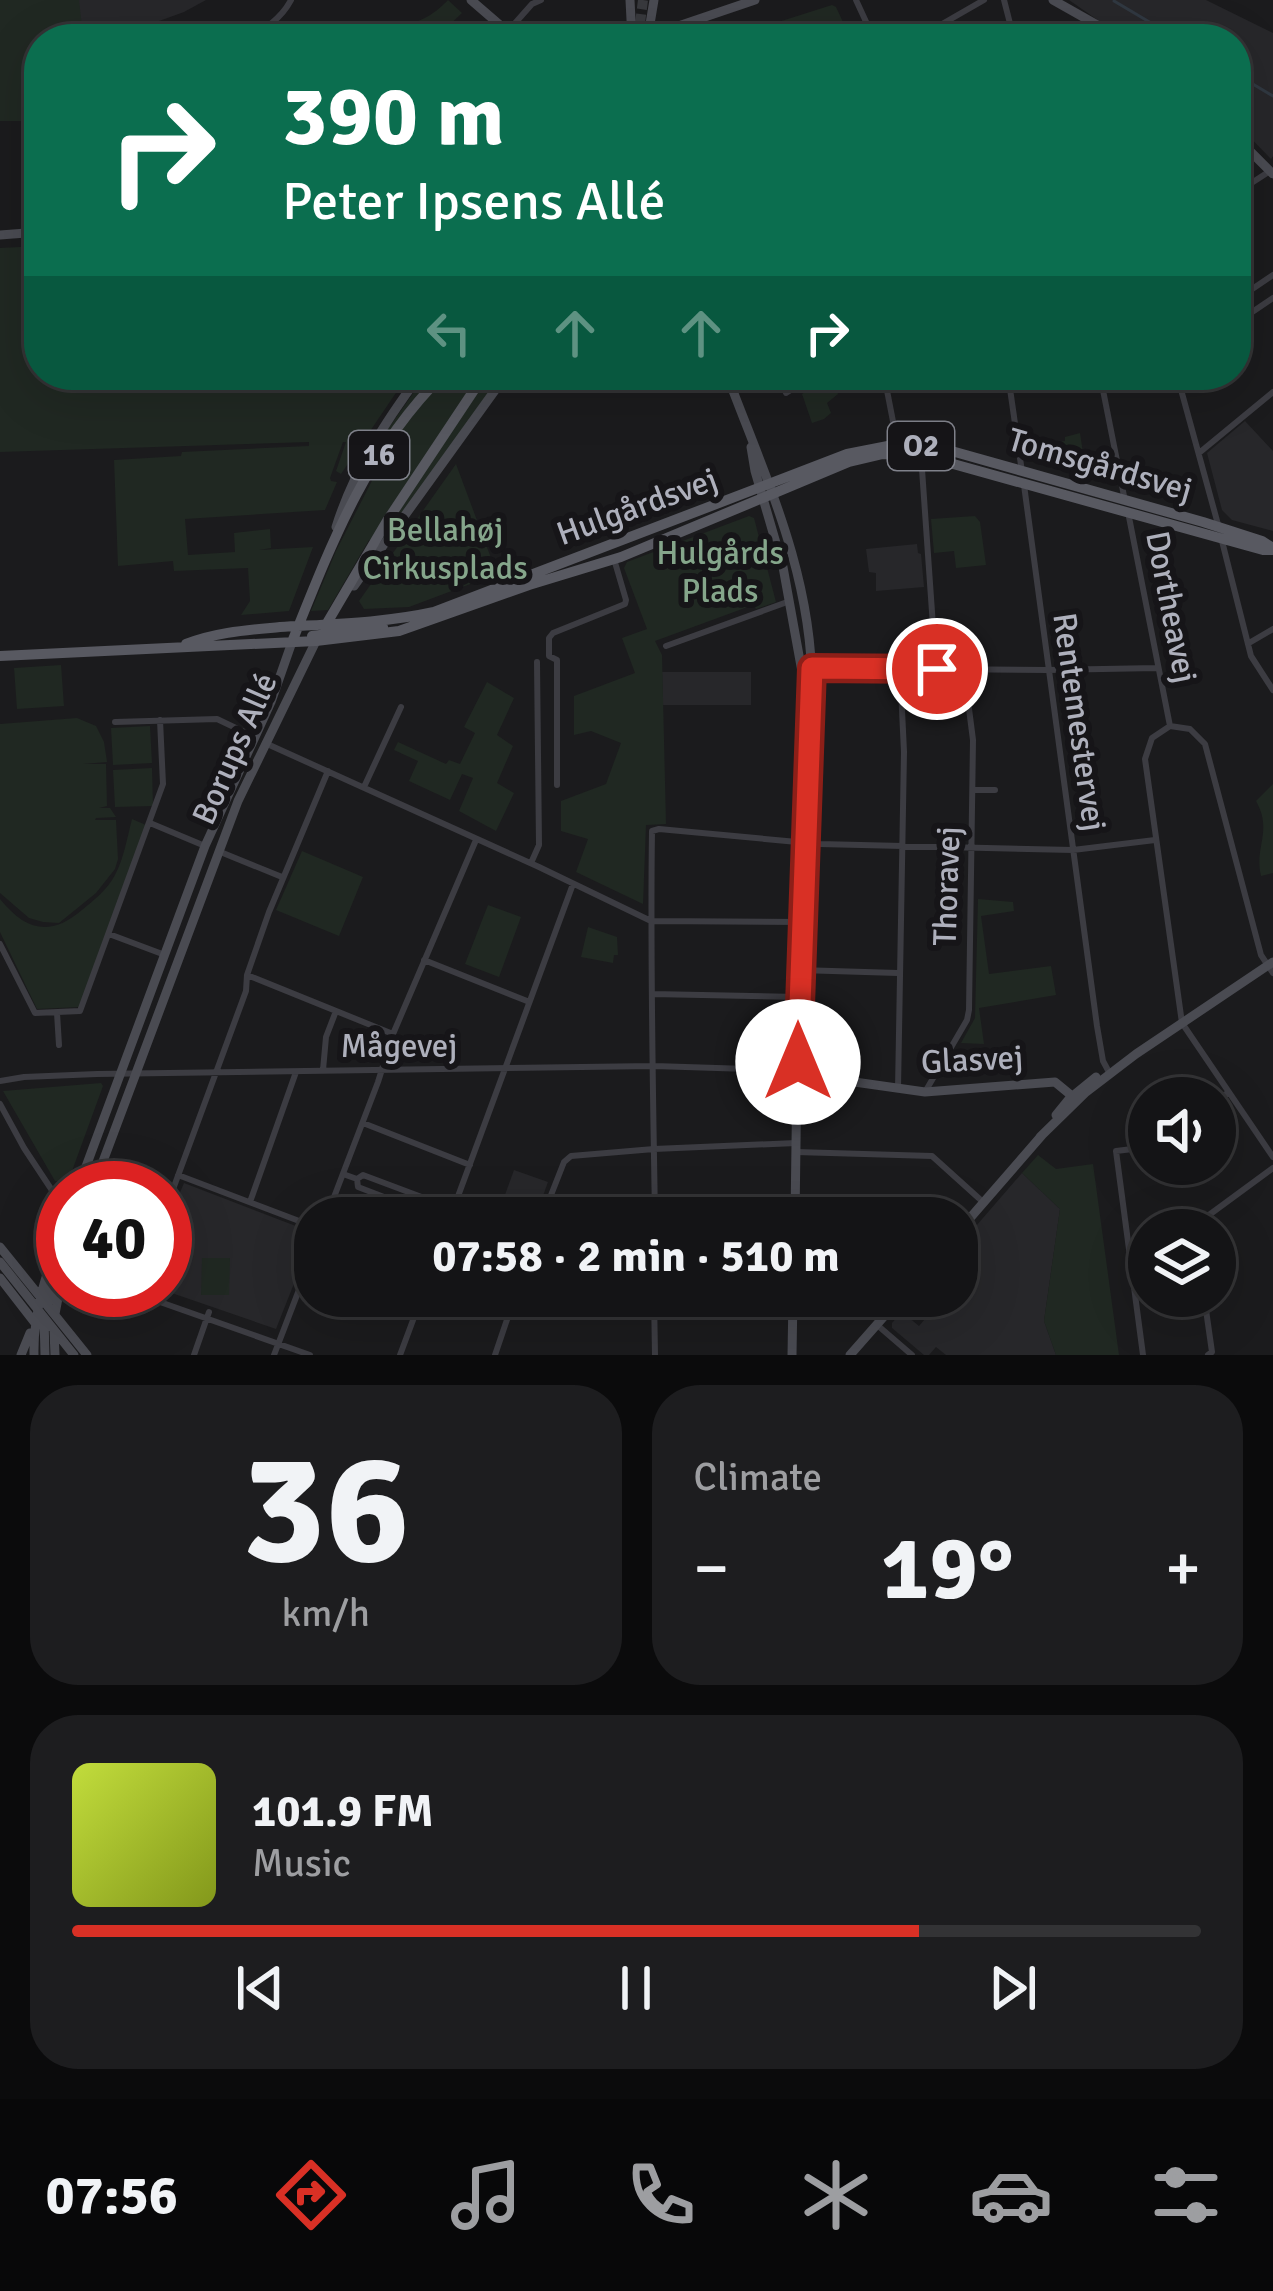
<!DOCTYPE html>
<html lang="en">
<head>
<meta charset="utf-8">
<style>
	body { margin:0; font-family:Signika,sans-serif; background:#1d1d1f; color:#f1f3f6; height:100vh; display:flex; flex-direction:column; font-size:45px; white-space:nowrap }
	* { box-sizing:border-box; margin:0 }
	p { font-size:39px; color:#9d9ea1 }
	.icon { flex:none; width:66px; height:66px; fill:none; stroke:currentColor; stroke-width:2; stroke-linecap:round; stroke-linejoin:round }
	.map { position:relative; height:1355px; overflow:hidden }
	.panel { display:flex; flex-direction:column; gap:30px; padding:30px; background:#0b0b0c; flex:1 }
	.panel>* { flex:none }
	.banner { position:absolute; left:24px; top:24px; width:1227px; height:366px; border-radius:48px; box-shadow:0 12px 48px #0002,0 0 0 3px #333335; background:#0b6e4f; color:#fff; overflow:hidden }
	.buttons { position:absolute; left:1128px; top:1077px; display:grid; gap:24px }
	.buttons a { display:grid; place-items:center; width:108px; height:108px; border-radius:50%; background:#141416; box-shadow:0 12px 48px #0002,0 0 0 3px #333335; font-size:60px }
	.speed { position:absolute; left:36px; top:1161px; display:flex; gap:24px; font-size:60px; font-weight:700; text-align:center }
	.speed>* { display:grid; place-content:center; width:156px; height:156px; border-radius:50%; background:#141416; box-shadow:0 12px 48px #0002,0 0 0 3px #333335; line-height:1 }
	.speed .limit { border:18px solid #d22; background:#fff; color:#111 }
	.pin { position:absolute; display:grid; place-items:center; width:102px; height:102px; color:#fff; margin:-51px; border:6px solid #fff; border-radius:50%; box-shadow:0 3px 12px #0007 }
	.me { position:absolute; width:132px; margin:-66px; rotate:0deg; stroke-linejoin:round; filter:drop-shadow(0 0 9px #0008) }
	.turn { display:flex; align-items:center; gap:42px; height:252px; padding:0 60px; font-size:54px }
	.turn .icon { width:156px; height:156px; stroke-width:2.5 }
	.turn b { display:block; font-size:84px; line-height:102px }
	.lanes { display:flex; align-items:center; height:114px; padding:0 60px; background:#0003; justify-content:center; gap:60px; direction:ltr }
	.lanes .off { opacity:.35 }
	.big { font-size:90px; font-weight:800; line-height:1.1 }
	.panel .card { flex:1; display:flex; flex-direction:column; justify-content:center; gap:18px; min-width:0; padding:0 42px; border-radius:48px; background:#1d1d1f }
	.panel .dial { align-items:center; gap:0 }
	.dial b { font-size:156px; line-height:1 }
	.song { display:flex; align-items:center; gap:36px }
	.cover { width:144px; height:144px; border-radius:18px; background:linear-gradient(135deg,hsl(70 70% 55%),hsl(70 70% 35%)) }
	.played { height:12px; border-radius:6px; background:linear-gradient(90deg,#d93025 75%,#333335 75%) }
	.keys { display:flex; justify-content:space-around; direction:ltr }
	.heat { display:flex; justify-content:space-between; align-items:center; font-size:66px; direction:ltr }
	.panel .tiles { flex:1; display:grid; gap:30px; grid-template-columns:1fr 1fr }
	.card:last-child { grid-column:span 2 }
	.trip { position:absolute; left:294px; top:1197px; width:684px; height:120px; border-radius:48px; background:#141416; box-shadow:0 12px 48px #0002,0 0 0 3px #333335; font-weight:800; line-height:120px; text-align:center }
	.menu { display:flex; height:192px; justify-content:space-around; align-items:center; background:#080809; color:#9d9ea1 }
	.menu .icon { width:84px; height:84px }
	.menu .selected { color:#d93025 }
	.menu b { font-size:54px; color:#f1f3f6 }
	.map>svg:first-child { display:block }
</style>
</head>
<body>
<div class="map">
<svg width="1273" height="1355" viewBox="0 0 1273 1355">
	<rect width="100%" height="100%" fill="#1b1b1d"/>
	<path fill="#27272a" d="M77,0H206L184,12L126,33L96,37L86,36L81,31Z
		M1069,0H1206L1273,33V156L1271,159L1236,123V39H1139L1102,23Z
		M1245,421L1273,451V531L1232,520L1222,510L1207,453Z
		M917,544L918,553L921,554L924,587L876,591V573L869,572L866,549Z
		M662,672H751V705H663Z
		M514,1170L548,1182L536,1215L502,1203Z
		M1022,1173L1060,1209L1044,1321L1056,1355H946L936,1347L929,1355H924L892,1328V1323L902,1312L919,1326L937,1305L928,1296H957V1248Z
		M184,1183L314,1233L276,1329L163,1290H165V1228Z"/>
	<path fill="#202822" d="M0,0H79L82,27H78L80,39H39V183L26,121H0Z
		M448,0L462,13L442,32L448,39H389L390,25L394,22C413,29 435,14 448,0Z
		M832,5L836,7L849,35L848,39H776L771,28L772,24Z
		M39,246V375H408L341,474L336,471L346,442H343L330,478L331,481L337,482L325,510L185,519L188,555L235,552L234,533L270,529L271,548L259,550L313,547L289,611L241,615L250,601L248,568L174,571L173,561L118,566L114,460L181,456L182,452L309,446V442L0,452V248Z
		M426,375H502L384,539L369,540L328,610L311,611L336,551L379,467L378,443Z
		M833,375L838,394L827,403L831,413L824,419L812,423L802,394Z
		M1080,433L1084,460L1079,475L1033,462L1030,448L1065,441V437Z
		M456,464L497,574L409,607L364,609L359,601Z
		M749,516L754,518L776,602L756,609L753,605L655,641L662,655L666,824L646,825L643,904L576,872L588,839L561,831V801L606,784L621,743L591,731L574,735V696L635,673L622,638L647,629L624,568L627,562Z
		M975,516L980,522L986,565L956,568L954,551L934,553L931,519Z
		M61,665L64,706L17,709L14,668Z
		M487,682L514,698L497,735L513,746L497,783L514,793L496,831L459,811L473,778L462,774L450,800L409,781L418,761L394,750L398,742L446,764L449,760L460,764L475,733L464,727Z
		M77,718L96,726L104,742L107,762L83,764H106L107,806L99,808H110L116,817L96,818L95,820H116L118,859L115,869L96,893L59,923L43,922L29,918L0,893V724Z
		M150,726L152,763L113,765L111,728Z
		M152,768L153,806L115,807L113,770Z
		M1273,784V873L1261,876C1254,847 1273,831 1256,801Z
		M132,819L146,825L80,1007L37,1009L0,932V899C26,931 50,937 82,910C94,900 107,890 115,875C124,858 127,838 132,819Z
		M302,851L363,877L339,936L276,910Z
		M978,899L1013,902L1014,911L981,916L989,974L1051,966L1056,995L979,1008L984,1044L961,1043L975,1018Z
		M488,905L521,917L499,977L465,964Z
		M588,927L617,937L618,955H614L613,963L581,957Z
		M101,1083L103,1086L68,1182L55,1181L3,1091Z
		M1038,1155L1056,1169L1093,1164L1119,1355H1056L1044,1321L1060,1209L1022,1173Z
		M202,1258H230L229,1295H201Z"/>
	<g fill="none" stroke-linecap="round" stroke-linejoin="round">
		<path stroke="#303841" stroke-width="3" d="M1114,1L1178,39
			M1236,74L1273,96"/>
		<path stroke="#38393d" stroke-width="10" stroke-dasharray="10 5" stroke-linecap="butt" d="M638,39L643,0"/>
		<path stroke="#3c3c42" stroke-width="6" d="M856,0L874,39
			M1004,0L1014,39
			M509,30L532,4L541,0
			M245,39C264,30 281,19 291,0
			M916,39L984,0
			M1236,193L1270,171
			M1236,300L1273,275
			M1236,323L1273,298
			M779,375L786,393L814,375
			M884,375L897,442
			M1008,375L1022,472
			M1100,375L1125,501
			M1177,375L1219,528
			M886,385L901,375
			M1199,453L1273,392
			M921,455L936,669
			M1024,485L1097,1026L1103,1061L1110,1074
			M1128,512L1170,726
			M1222,541L1251,656L1273,690
			M1249,643L1273,629
			M666,646L790,601
			M812,668L1048,670L1157,668
			M115,722L217,719L255,737
			M1170,726L1152,738L1145,759L1182,1023L1273,1157
			M1170,726L1190,729L1205,744L1261,955L1273,973
			M265,743L539,867L651,921L803,922
			M557,785V660L549,656V638L553,633L625,604L626,600L614,559
			M364,787L401,707
			M974,790H995
			M150,823L205,846
			M218,851L282,877
			M531,863L539,845L537,662
			M109,934L165,955
			M0,944L35,1013L80,1011L163,784L160,720
			M424,960L527,1001
			M799,970L898,973
			M247,975L393,1034
			M652,994L798,997
			M57,1013L59,1045
			M323,1070L326,1037L336,1011
			M0,1081L24,1077L97,1074L654,1066L781,1070L798,1074
			M898,1089L904,752L900,668
			M925,1092L967,1020L969,1010L973,740L964,670
			M1215,1101L1229,1092
			M0,1104L24,1148L63,1207
			M363,1123L470,1165
			M796,1152L932,1156L983,1202
			M343,1174L357,1179L358,1187L431,1215L439,1210
			M178,1175L315,1227
			M357,1179L363,1175L435,1202L439,1210
			M250,1202L296,1072
			M165,1211L246,991L247,975L269,912L328,771
			M326,1218L378,1082L393,1034L476,840
			M450,1218L573,884
			M542,1218L564,1162L571,1156L654,1149L796,1143
			M655,1218C653,1089 650,960 652,831L659,829L819,844L1073,850L1155,840
			M1194,1230V1226L1273,1168
			M126,1290L310,1355
			M654,1296L655,1355
			M1204,1296L1212,1352L1208,1355
			M510,1309L523,1311L652,1301L792,1296
			M876,1324L912,1355
			M194,1355L209,1312
			M274,1355L315,1248
			M400,1355L422,1296
			M495,1355L515,1296
			M1143,1355L1116,1151L1149,1147"/>
		<path stroke="#4a4b52" stroke-width="9" d="M471,0L516,39
			M630,0L632,39
			M1053,0L1122,39
			M648,36L654,0
			M640,39L755,0
			M1236,137L1273,174
			M0,235L39,232
			M727,375C766,479 812,574 812,688L798,997L795,1218
			M751,447L755,471L783,567L806,694
			M336,527C354,470 385,422 420,375
			M354,586L506,375
			M798,1074L925,1092L1055,1082L1072,1096
			M1056,1115L1069,1099L1096,1077
			M1040,1137L1085,1093L1136,1054L1273,962
			M78,1188L205,846L271,702L292,642
			M93,1188L238,801L316,641
			M957,1233L1043,1134
			M0,1247L87,1355
			M0,1262L74,1355
			M0,1278L35,1323
			M48,1303L63,1246
			M55,1314L63,1272
			M44,1318L45,1355
			M54,1330L55,1355
			M21,1355L30,1333
			M34,1355C33,1310 47,1271 63,1229
			M792,1355L793,1296
			M850,1355L902,1296"/>
		<path stroke="#585961" stroke-width="10" d="M327,623L387,521L484,375
			M312,636L383,627
			M292,642C330,547 367,449 443,375
			M186,644C216,632 249,630 280,627C331,624 384,623 434,612L847,454L898,444L948,450L1203,522L1262,541L1273,548
			M0,656L316,641L399,631L529,585L621,557L849,462L883,454L921,455L1263,550H1273"/>
	</g>
	<g fill="none" stroke-linecap="round" stroke-linejoin="round">
		<g stroke="#8d1f18" stroke-width="30">
			<path id="route" d="M798,1062L812,668L937,669"/>
		</g>
		<use href="#route" stroke="#d93025" stroke-width="21"/>
	</g>
	<g text-anchor="middle" dominant-baseline="central" stroke-width="12" stroke-linejoin="round" paint-order="stroke">
		<g fill="#161518" stroke="#80828b" stroke-width="3">
			<rect x="888" y="422" width="66" height="48" rx="9"/>
			<rect x="349" y="431" width="60" height="48" rx="9"/>
		</g>
		<g font-size="30" font-weight="bold" fill="#aeb0bc">
			<text x="921" y="446">O2</text>
			<text x="379" y="455">16</text>
		</g>
		<g font-size="33" fill="#aeb0bc" stroke="#161518">
			<text transform="translate(1100 465) rotate(16)">Tomsgårdsvej</text>
			<text transform="translate(637 507) rotate(-20)">Hulgårdsvej</text>
			<text transform="translate(1171 607) rotate(79)">Dortheavej</text>
			<text transform="translate(1079 722) rotate(82)">Rentemestervej</text>
			<text transform="translate(235 749) rotate(-66)">Borups Allé</text>
			<text transform="translate(947 886) rotate(-88)">Thoravej</text>
			<text x="399" y="1046">Mågevej</text>
			<text transform="translate(972 1060) rotate(-3)">Glasvej</text>
		</g>
		<g font-size="33" fill="#85a68b" stroke="#161518">
			<text x="445" y="530">Bellahøj<tspan x="445" dy="38">Cirkusplads</tspan></text>
			<text x="720" y="553">Hulgårds<tspan x="720" dy="38">Plads</tspan></text>
		</g>
	</g>
</svg>
<div class="buttons">
<a><svg class="icon" aria-label="sound" viewBox="0 0 24 24"><path d="M4 9h4l5-4v14l-5-4H4zM17 9q2 3 0 6"/></svg></a>
<a><svg class="icon" aria-label="layers" viewBox="0 0 24 24"><path d="M12 4l9 5-9 5-9-5zM3 14l9 5 9-5"/></svg></a>
</div>
<div class="speed"><div class="limit">40</div></div>
<div class="pin" style="left:937px;top:669px;background:#d93025"><svg class="icon" aria-label="arrive" viewBox="0 0 24 24"><path d="M6 21V4h12l-3 4 3 4H6"/></svg></div>
<svg class="me" style="left:798px;top:1062px" viewBox="-20 -20 40 40"><circle r="19" fill="#fff"/><path d="M0-13L10 11 0 6-10 11z" fill="#d93025"/></svg>
<div class="trip">07:58 · 2 min · 510 m</div>
<div class="banner">
<div class="turn"><svg class="icon" aria-label="right" viewBox="0 0 24 24"><path d="M7 20v-9h11M14 6l5 5-5 5"/></svg><div><b>390 m</b>Peter Ipsens Allé</div></div>
<div class="lanes"><svg class="icon off" aria-label="left" viewBox="0 0 24 24"><path d="M17 20v-9H6M10 6l-5 5 5 5"/></svg><svg class="icon off" aria-label="ahead" viewBox="0 0 24 24"><path d="M12 20V5M6 11l6-6 6 6"/></svg><svg class="icon off" aria-label="ahead" viewBox="0 0 24 24"><path d="M12 20V5M6 11l6-6 6 6"/></svg><svg class="icon" aria-label="right" viewBox="0 0 24 24"><path d="M7 20v-9h11M14 6l5 5-5 5"/></svg></div>
</div>
</div>
<section class="panel">
<div class="tiles">
<div class="card dial"><b>36</b><p>km/h</p></div>
<div class="card"><p>Climate</p>
<div class="heat"><a>−</a><b class="big">19°</b><a>+</a></div>
</div>
<div class="card">
<div class="song"><i class="cover"></i><div><b>101.9 FM</b><p>Music</p></div></div>
<div class="played"></div>
<div class="keys"><svg class="icon" aria-label="previous" viewBox="0 0 24 24"><path d="M18 5L8 12l10 7zM5 5v14"/></svg><svg class="icon" aria-label="pause" viewBox="0 0 24 24"><path d="M8 5v14M16 5v14"/></svg><svg class="icon" aria-label="next" viewBox="0 0 24 24"><path d="M6 5l10 7-10 7zM19 5v14"/></svg></div>
</div>
</div>
</section>
<nav class="menu">
<b>07:56</b>
<svg class="icon selected" aria-label="directions" viewBox="0 0 24 24"><path d="M12 3l9 9-9 9-9-9zM9 14v-3h6M13 9l2 2-2 2"/></svg>
<svg class="icon" aria-label="music" viewBox="0 0 24 24"><path d="M9 18V5l10-2v13"/><circle cx="6" cy="18" r="3"/><circle cx="16" cy="16" r="3"/></svg>
<svg class="icon" aria-label="phone" viewBox="0 0 24 24"><path d="M5 4h4l2 5-3 2q2 4 5 5l2-3 5 2v4C11 20 4 13 5 4z"/></svg>
<svg class="icon" aria-label="climate" viewBox="0 0 24 24"><path d="M12 3v18M4 7l16 10M4 17L20 7"/></svg>
<svg class="icon" aria-label="car" viewBox="0 0 24 24"><path d="M5 17H2v-5l4-1 3-4h7l3 4 3 1v5h-3M9 17h6M6 11h13"/><circle cx="7" cy="17" r="2"/><circle cx="17" cy="17" r="2"/></svg>
<svg class="icon" aria-label="filters" viewBox="0 0 24 24"><path d="M4 7h16M4 17h16"/><circle cx="9" cy="7" r="2"/><circle cx="15" cy="17" r="2"/></svg>
</nav>
</body>
</html>
